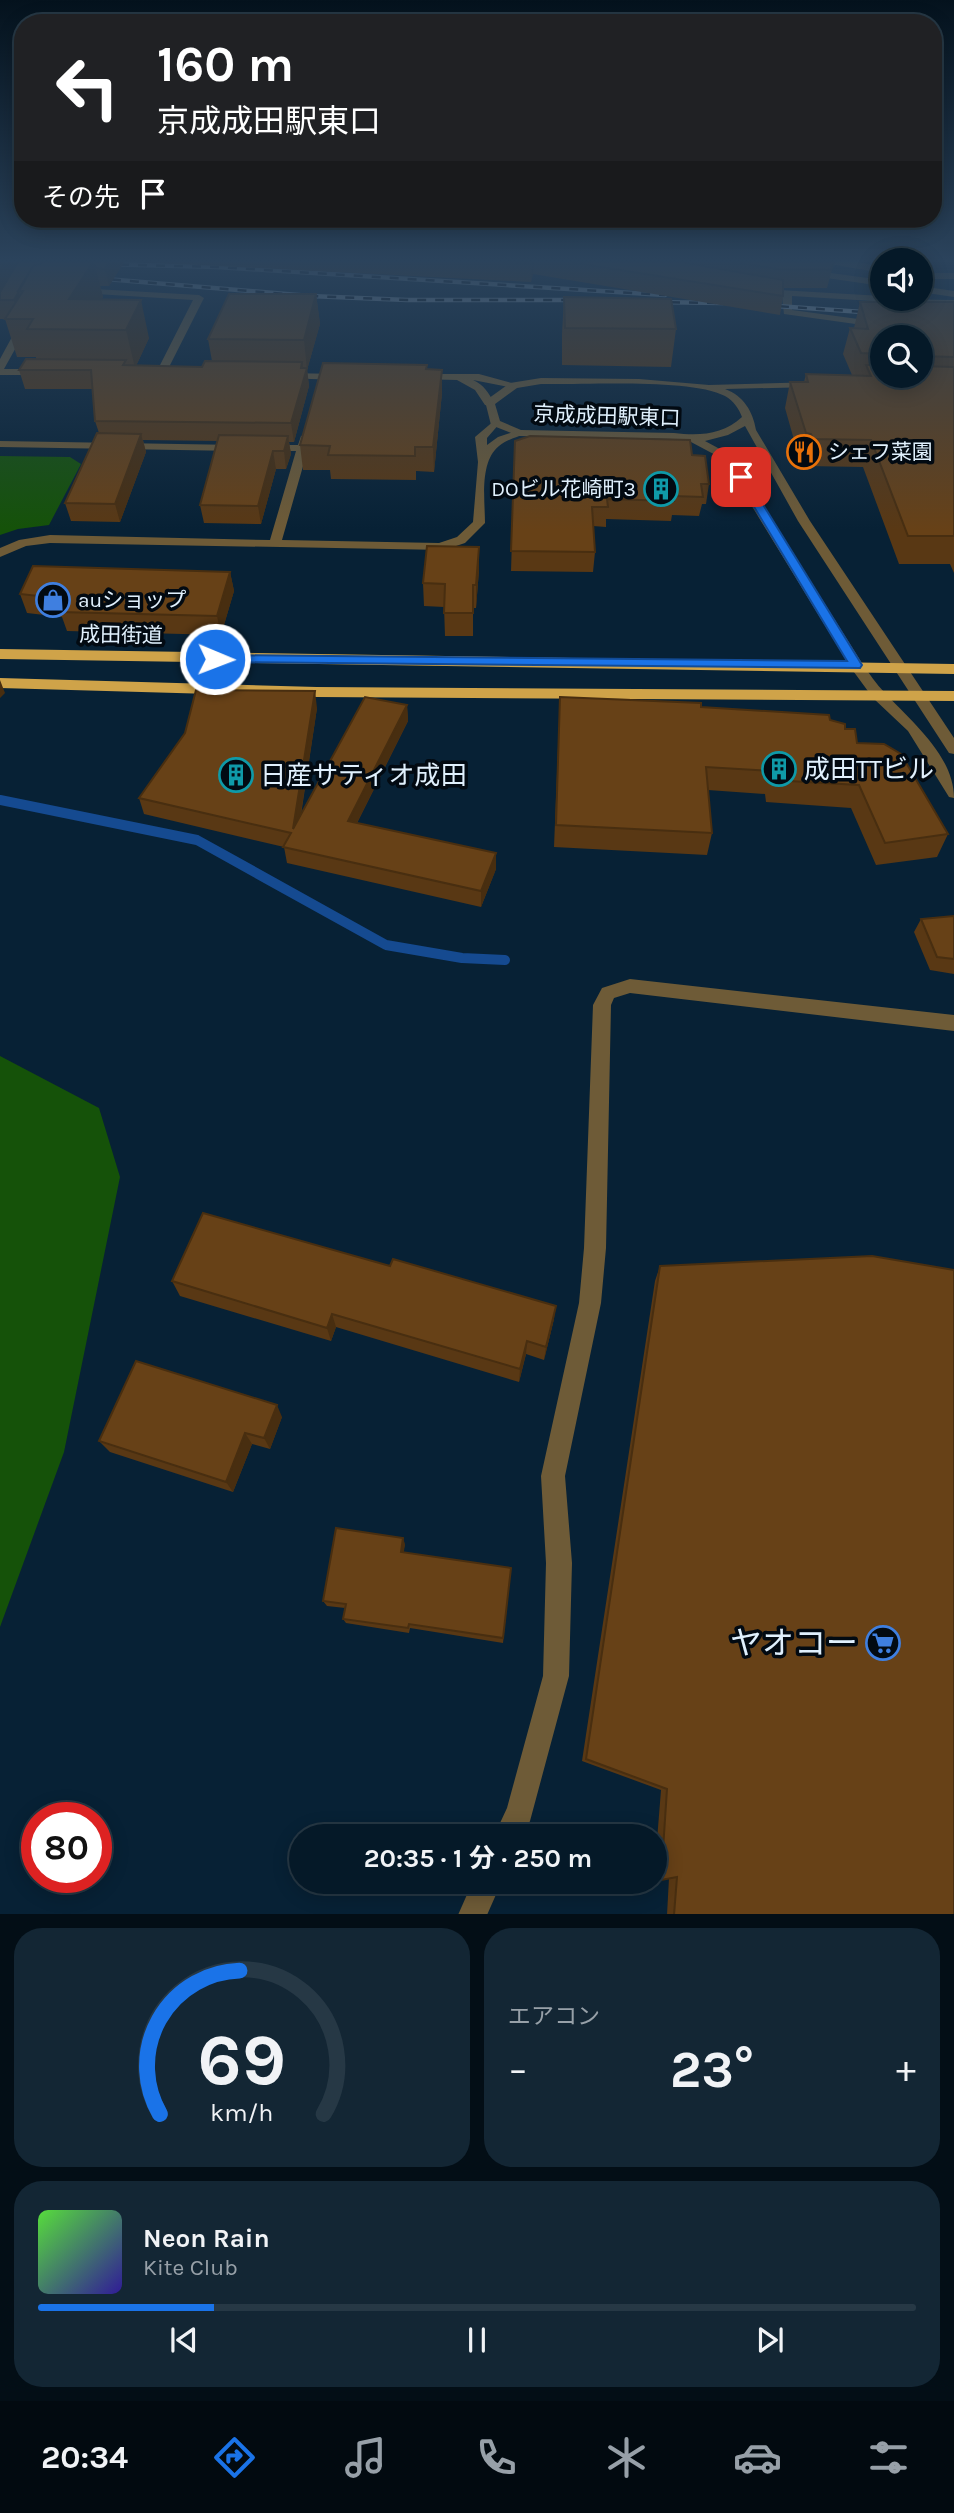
<!DOCTYPE html>
<html lang="ja">
<head>
<meta charset="utf-8">
<style>
	body { margin:0; font-family:Karla,"Noto Sans JP",sans-serif; background:#132634; color:#f1f3f6; height:100vh; display:flex; flex-direction:column; font-size:26px; white-space:nowrap }
	* { box-sizing:border-box; margin:0 }
	p { font-size:23px; color:#97a0a8 }
	.icon { flex:none; width:38px; height:38px; fill:none; stroke:currentColor; stroke-width:2; stroke-linecap:round; stroke-linejoin:round }
	.map { position:relative; height:1914px; overflow:hidden }
	.sheet { display:flex; flex-direction:column; gap:14px; padding:14px; background:#030e16; flex:1 }
	.sheet>* { flex:none }
	.guide { position:absolute; left:14px; top:14px; width:928px; height:214px; border-radius:28px; box-shadow:0 4px 18px #0003,0 0 0 2px #263845; background:#202124; color:#fff; overflow:hidden }
	.buttons { position:absolute; left:870px; top:248px; display:grid; gap:14px }
	.buttons a { display:grid; place-items:center; width:63px; height:63px; border-radius:50%; background:#051928; box-shadow:0 4px 18px #0003,0 0 0 2px #263845; font-size:35px }
	.speed { position:absolute; left:21px; top:1802px; display:flex; gap:14px; font-size:35px; font-weight:700; text-align:center }
	.speed>* { display:grid; place-content:center; width:91px; height:91px; border-radius:50%; background:#051928; box-shadow:0 4px 18px #0003,0 0 0 2px #263845; line-height:1 }
	.speed .limit { border:10px solid #d22; background:#fff; color:#111 }
	.pin { position:absolute; display:grid; place-items:center; width:60px; height:60px; color:#fff; margin:-30px; border-radius:14px; box-shadow:0 4px 10px #0006 }
	.me { position:absolute; width:77px; margin:-38px; rotate:91deg; stroke-linejoin:round; filter:drop-shadow(0 0 5px #0008) }
	.turn { display:flex; align-items:center; gap:24px; height:147px; padding:0 28px; font-size:32px }
	.turn .icon { width:91px; height:91px; stroke-width:2.5 }
	.turn b { display:block; font-size:49px; line-height:60px }
	.then { display:flex; align-items:center; height:66px; padding:0 28px; background:#0003; gap:14px; font-size:26px }
	.big { font-size:52px; font-weight:700; line-height:1.1 }
	.sheet .tile { flex:1; display:flex; flex-direction:column; justify-content:center; gap:10px; min-width:0; padding:0 24px; border-radius:28px; background:#132634 }
	.sheet .dial { align-items:center; gap:0 }
	.dial svg { height:182px; overflow:visible; fill:none; stroke:#263845; stroke-width:7; stroke-linecap:round; text-anchor:middle }
	.dial text { fill:#f1f3f6; stroke:none }
	.song { display:flex; align-items:center; gap:21px }
	.cover { width:84px; height:84px; border-radius:10px; background:linear-gradient(135deg,hsl(110 70% 55%),hsl(250 70% 35%)) }
	.played { height:7px; border-radius:4px; background:linear-gradient(90deg,#1a73e8 20%,#263845 20%) }
	.keys { display:flex; justify-content:space-around; direction:ltr }
	.heat { display:flex; justify-content:space-between; align-items:center; font-size:38px; direction:ltr }
	.sheet .tiles { flex:1; display:grid; gap:14px; grid-template-columns:1fr 1fr }
	.tile:last-child { grid-column:span 2 }
	.trip { position:absolute; left:289px; top:1824px; width:378px; height:70px; border-radius:35px; background:#051928; box-shadow:0 4px 18px #0003,0 0 0 2px #263845; font-weight:700; line-height:70px; text-align:center }
	.tabs { display:flex; height:112px; justify-content:space-around; align-items:center; background:#020a10; color:#97a0a8 }
	.tabs .icon { width:49px; height:49px }
	.tabs .current { color:#1a73e8 }
	.tabs b { font-size:32px; color:#f1f3f6 }
	.map>svg:first-child { display:block }
</style>
</head>
<body>
<div class="map">
<svg width="954" height="1915" viewBox="0 0 954 1915">
	<rect width="100%" height="100%" fill="#072135"/>
	<path fill="#155209" d="M0,456L70,457L81,464L49,525L18,529L0,535Z
		M0,1056L99,1108L120,1177L64,1452L0,1627Z"/>
	<g fill="none" stroke-linecap="round" stroke-linejoin="round">
		<path stroke="#154a90" stroke-width="10" d="M0,800L197,840L386,945L462,958L505,960"/>
		<path fill="#6e5b37" fill-rule="evenodd" d="M819,262H858L882,267V273L836,265L810,272V268Z
			M920,273H954V279H920Z
			M77,288L199,295L204,298L166,373L161,376L156,373L193,300L80,293L77,292Z
			M762,289L882,296V299L954,300V306L792,296V310L880,322L882,324L877,327L784,314L782,296L759,294L757,292Z
			M24,321L29,324L4,369H42L47,372L42,375H0V359L19,324Z
			M283,373L343,374L348,377L343,380L279,378V374Z
			M420,374H479L519,385L514,388L473,380C484,385 489,393 494,403L489,406L485,405L475,390L457,380L416,379V375Z
			M495,420L500,423L487,438V445L498,437L519,430L525,433C517,438 507,439 499,446C479,462 485,501 485,523L465,543L444,550L50,543L26,546L0,557V548L19,540L50,535L270,540L296,451H266L260,448L266,445H298L301,436L305,435L311,438L282,540L439,543L457,537L473,522L478,462L475,437Z
			M0,441L238,445L244,448L238,451L0,447Z
			M630,979L954,1015V1031L630,993L614,998L611,1005L606,1248L601,1303L565,1476L572,1563L569,1676L530,1821L523,1836H494L507,1808L543,1676L546,1563L541,1476L579,1303L584,1248L593,1005L602,988Z
			M473,1881H502L487,1915H458Z"/>
		<path fill="#6e5b37" fill-rule="evenodd" d="M809,270L882,280V286L806,275Z
			M920,286L954,291V297L920,292Z
			M541,378L639,379L709,385L818,382V386L814,387L725,389C744,396 753,412 756,430L810,521L954,738V754L949,753L798,521L745,426L728,435L705,441L731,455L862,663C869,673 876,684 885,693C912,722 954,756 954,798L949,797L908,731L873,698L851,668L723,459L691,442L674,439L519,436L491,425L485,401L510,383ZM541,384C583,385 691,378 725,396C734,401 739,409 742,417C723,435 699,436 674,433L521,430L500,421L495,404L517,388Z"/>
		<path fill="#cfa349" fill-rule="evenodd" d="M0,649L954,664V674L0,659Z
			M0,678L317,687L954,691V701L317,697L0,688Z"/>
		<g stroke="#97abba" stroke-width="4.5">
			<path id="rail" d="M102,264L217,267L665,295
				M94,278L310,296L407,300H583
				M653,302L723,303
				M762,305L877,313"/>
		</g>
		<use href="#rail" stroke="#020a12" stroke-width="2.5" stroke-dasharray="9" stroke-linecap="butt"/>
	</g>
	<path fill="#593814" fill-rule="evenodd" d="M0,262H124L109,286H100L103,297L101,300L149,338L136,366L202,367L212,361L208,339L316,294L320,324L307,370L309,386L294,442H289L291,454L286,469H276L261,524L204,523L200,505L218,441L143,440L146,452L120,522L71,521L65,503L99,433L95,421L93,389H25L19,370L36,360V357H17L5,319H0Z
		M141,262H834L827,288H783V296L780,315L533,274L531,282Z
		M920,262H924L923,268H920Z
		M564,297L676,329L671,367L562,365V334Z
		M860,302H954V573L950,564H899L863,467L806,466L805,461H800L785,408L790,382H804L806,374L852,375L843,354L850,328H854ZM882,338H920V376H882Z
		M427,365V369L442,393L434,472L416,471V480L331,479L330,470H303L300,445Z
		M515,441L692,455L709,484L706,504H702L699,516L672,515L671,521L606,519V527L593,526L595,552L593,572L511,571Z
		M479,570L476,608H473V636H445L444,607L424,606L423,583Z
		M230,572L234,591L221,635L67,631L62,617L27,613L20,594Z
		M560,697L701,707L830,720L845,729L857,743L948,834L937,857L876,865L851,808L766,802L765,794L708,790L712,833L707,855L554,847Z
		M407,705L408,721L357,823L496,869L481,907L287,863L284,847L144,814L139,798L317,708L301,815Z
		M954,916V974L930,970L914,932L921,919Z
		M660,1266L954,1915H667L669,1878L661,1880L654,1878L661,1790L582,1761L655,1281Z
		M172,1281L554,1319L544,1360L526,1354L519,1382L336,1327L331,1341L180,1296Z
		M282,1417L270,1449L252,1444L233,1492L110,1452L99,1441Z
		M405,1544L403,1553L511,1568L503,1643L410,1628L409,1633L346,1623L343,1619L345,1608L327,1606L323,1601Z"/>
	<path fill="#482e10" d="M4,262H21L0,296V269Z
		M93,262H94L103,297L83,330L69,299Z
		M109,262H124L109,286L105,269Z
		M532,262H534L533,274L531,282Z
		M19,292L24,311L19,319L14,300Z
		M316,294L320,324L307,370L304,340Z
		M141,300L149,338L135,368L126,330Z
		M302,362L304,378L307,368L309,386L294,442L291,423Z
		M442,370V393L434,472L433,447Z
		M141,434L146,452L120,522L115,504Z
		M288,436L291,454L286,469L284,451Z
		M273,451L276,469L261,524L258,506Z
		M479,547V570L476,608V585Z
		M230,572L234,591L221,635L217,616Z
		M0,680L5,693L0,698Z
		M315,691L317,708L296,845L293,829Z
		M407,705L408,721L350,837L348,821Z
		M496,853V869L481,907V891Z
		M556,1306L554,1319L544,1360L546,1347Z
		M332,1314L336,1327L331,1341L327,1328Z
		M527,1341L526,1354L519,1382L520,1369Z
		M277,1405L282,1417L270,1449L264,1438Z
		M245,1433L252,1444L233,1492L226,1482Z
		M403,1538L405,1544L403,1558L401,1552Z"/>
	<path fill="#674117" stroke="#482e10" stroke-width="2" d="M18,262H45L33,266L14,300H0V292Z
		M45,262H93L69,299L141,300L126,330L27,329L33,319H5L23,291H18L33,266Z
		M94,262H109L105,269L96,268Z
		M499,262H532V264Z
		M570,262H681L783,280V296Z
		M732,262H834L831,270L778,269Z
		M229,294H316L304,340L208,339Z
		M564,297L671,299L676,329L565,328Z
		M860,302H954V357L920,356V338H882V354L861,353L850,328L868,329Z
		M26,359L126,360L123,365L202,367L205,361L302,362L301,368H307L291,423L95,421L91,370H19Z
		M323,363L427,365L426,369L442,370L433,447H415V456L328,455L330,446L300,445Z
		M866,365H882V376H920V366L954,367V536H908L871,440L813,439L811,434L806,433L790,382H808L806,374L871,376Z
		M97,433L141,434L115,504L65,503Z
		M219,435L288,436L284,451H273L258,506L200,505Z
		M530,436L690,440L692,455L705,456L709,484H701L703,497L673,496L674,501L607,499L608,507H592L595,552L511,551L515,441Z
		M427,546L479,547L476,585H473V613H444L445,584L423,583Z
		M33,566L230,572L217,616L60,612L66,599L20,594Z
		M196,690L315,691L293,829L365,697L407,705L348,821L496,853L481,891L283,847L291,833L139,798L185,733Z
		M560,697L701,703V707L829,715L830,720L845,724V729H855L857,743L884,744L901,754L948,834L885,843L859,785L772,780L771,771L706,767L712,833L556,825Z
		M954,916V959L937,957L921,919Z
		M203,1213L390,1266L393,1259L556,1306L546,1347L527,1341L520,1369L332,1314L327,1328L172,1281Z
		M872,1256L954,1270V1915H674L677,1877L661,1880L667,1789L586,1759L660,1266Z
		M136,1361L277,1405L264,1438L245,1433L226,1482L99,1441Z
		M336,1528L403,1538L401,1552L511,1568L503,1638L409,1624L408,1628L343,1619L346,1604L323,1601Z"/>
	<linearGradient id="sky" x2="0" y2="1"><stop stop-color="#04121d"/><stop offset="0.49" stop-color="#2b435c"/><stop offset="1" stop-color="#2b435c" stop-opacity="0"/></linearGradient>
	<rect width="954" height="530" fill="url(#sky)"/>
	<path fill="#1a73e8" stroke="#114b97" stroke-width="2" d="M737,475L746,477L862,665L860,668L215,662L208,659L215,655L847,661L736,477Z"/>
	<defs>
		<g id="restaurant-ring" transform="scale(1.75)"><circle r="9.5" fill="#020a12" stroke="#e8710a" stroke-width="1.5"/><path d="M-5-6h1v4h1v-4h1v4h1v-4h1v5L-1.5 .5V6h-2V.5L-5-1ZM5-6V6H3V1.5H1.5Q1.5-4 5-6Z" fill="#e8710a"/></g>
		<g id="building-ring" transform="scale(1.75)"><circle r="9.5" fill="#020a12" stroke="#0f9aa8" stroke-width="1.5"/><path d="M-4-6H4V6H1V3H-1V6H-4ZM-2.5-4.3h1.7v1.8h-1.7ZM.8-4.3h1.7v1.8H.8ZM-2.5-1h1.7V.8h-1.7ZM.8-1h1.7V.8H.8Z" fill="#0f9aa8"/></g>
		<g id="shop-ring" transform="scale(1.75)"><circle r="9.5" fill="#020a12" stroke="#3f7fe0" stroke-width="1.5"/><path d="M-5-2.5h2.3a2.7 3.5 0 0 1 5.4 0H5L5.5 6h-11ZM-1.5-2.5h3a1.5 2.3 0 0 0-3 0Z" fill="#3f7fe0"/></g>
		<g id="supermarket-ring" transform="scale(1.75)"><circle r="9.5" fill="#020a12" stroke="#3f7fe0" stroke-width="1.5"/><path d="M-6-5.5h2.5l.6 2H6L4.5 2H-2.5L-4.4-4H-6ZM-1.5 3.2a1.3 1.3 0 1 0 .1 0ZM3 3.2a1.3 1.3 0 1 0 .1 0Z" fill="#3f7fe0"/></g>
	</defs>
	<g fill-rule="evenodd">
		<use href="#restaurant-ring" x="804" y="452"/>
		<use href="#building-ring" x="661" y="489"/>
		<use href="#shop-ring" x="53" y="600"/>
		<use href="#building-ring" x="779" y="769"/>
		<use href="#building-ring" x="236" y="775"/>
		<use href="#supermarket-ring" x="883" y="1643"/>
	</g>
	<g text-anchor="middle" dominant-baseline="central" stroke-width="7" stroke-linejoin="round" paint-order="stroke">
		<g font-size="21" fill="#e0f0fd" stroke="#020a12">
			<text transform="translate(607 416) rotate(2)">京成成田駅東口</text>
			<text transform="translate(121 635) rotate(1)">成田街道</text>
		</g>
		<g font-size="21" fill="#e0f0fd" stroke="#020a12" text-anchor="start">
			<text x="828" y="452">シェフ菜園</text>
			<text x="636" y="489" text-anchor="end">DOビル花崎町3</text>
			<text x="78" y="600">auショップ</text>
		</g>
		<g font-size="26" fill="#e0f0fd" stroke="#020a12" text-anchor="start">
			<text x="804" y="769">成田TTビル</text>
			<text x="260" y="775">日産サティオ成田</text>
		</g>
		<g font-size="32" fill="#e0f0fd" stroke="#020a12" text-anchor="end">
			<text x="858" y="1643">ヤオコー</text>
		</g>
	</g>
</svg>
<div class="buttons">
<a><svg class="icon" aria-label="sound" viewBox="0 0 24 24"><path d="M4 9h4l5-4v14l-5-4H4zM17 9q2 3 0 6"/></svg></a>
<a><svg class="icon" aria-label="search" viewBox="0 0 24 24"><circle cx="10" cy="10" r="6"/><path d="M15 15l6 6"/></svg></a>
</div>
<div class="speed"><div class="limit">80</div></div>
<div class="pin" style="left:741px;top:477px;background:#d93025"><svg class="icon" aria-label="arrive" viewBox="0 0 24 24"><path d="M6 21V4h12l-3 4 3 4H6"/></svg></div>
<svg class="me" style="left:215px;top:659px" viewBox="-20 -20 40 40"><circle r="17" fill="#1a73e8" stroke="#fff" stroke-width="3"/><path d="M0-11L8 9 0 5-8 9z" fill="#fff"/></svg>
<div class="trip">20:35 · 1 分 · 250 m</div>
<div class="guide">
<div class="turn"><svg class="icon" aria-label="left" viewBox="0 0 24 24"><path d="M17 20v-9H6M10 6l-5 5 5 5"/></svg><div><b>160 m</b>京成成田駅東口</div></div>
<div class="then">その先<svg class="icon" aria-label="arrive" viewBox="0 0 24 24"><path d="M6 21V4h12l-3 4 3 4H6"/></svg></div>
</div>
</div>
<section class="sheet">
<div class="tiles">
<div class="tile dial"><svg viewBox="0 0 100 80">
<path d="M14 69A42 42 0 1 1 86 69"/>
<path d="M14 69A42 42 0 0 1 49 6" stroke="#1a73e8"/>
<text x="50" y="56" font-size="32" font-weight="700">69</text>
<text x="50" y="72" font-size="11">km/h</text>
</svg></div>
<div class="tile"><p>エアコン</p>
<div class="heat"><a>−</a><b class="big">23°</b><a>+</a></div>
</div>
<div class="tile">
<div class="song"><i class="cover"></i><div><b>Neon Rain</b><p>Kite Club</p></div></div>
<div class="played"></div>
<div class="keys"><svg class="icon" aria-label="previous" viewBox="0 0 24 24"><path d="M18 5L8 12l10 7zM5 5v14"/></svg><svg class="icon" aria-label="pause" viewBox="0 0 24 24"><path d="M8 5v14M16 5v14"/></svg><svg class="icon" aria-label="next" viewBox="0 0 24 24"><path d="M6 5l10 7-10 7zM19 5v14"/></svg></div>
</div>
</div>
</section>
<nav class="tabs">
<b>20:34</b>
<svg class="icon current" aria-label="directions" viewBox="0 0 24 24"><path d="M12 3l9 9-9 9-9-9zM9 14v-3h6M13 9l2 2-2 2"/></svg>
<svg class="icon" aria-label="music" viewBox="0 0 24 24"><path d="M9 18V5l10-2v13"/><circle cx="6" cy="18" r="3"/><circle cx="16" cy="16" r="3"/></svg>
<svg class="icon" aria-label="phone" viewBox="0 0 24 24"><path d="M5 4h4l2 5-3 2q2 4 5 5l2-3 5 2v4C11 20 4 13 5 4z"/></svg>
<svg class="icon" aria-label="climate" viewBox="0 0 24 24"><path d="M12 3v18M4 7l16 10M4 17L20 7"/></svg>
<svg class="icon" aria-label="car" viewBox="0 0 24 24"><path d="M5 17H2v-5l4-1 3-4h7l3 4 3 1v5h-3M9 17h6M6 11h13"/><circle cx="7" cy="17" r="2"/><circle cx="17" cy="17" r="2"/></svg>
<svg class="icon" aria-label="filters" viewBox="0 0 24 24"><path d="M4 7h16M4 17h16"/><circle cx="9" cy="7" r="2"/><circle cx="15" cy="17" r="2"/></svg>
</nav>
</body>
</html>
